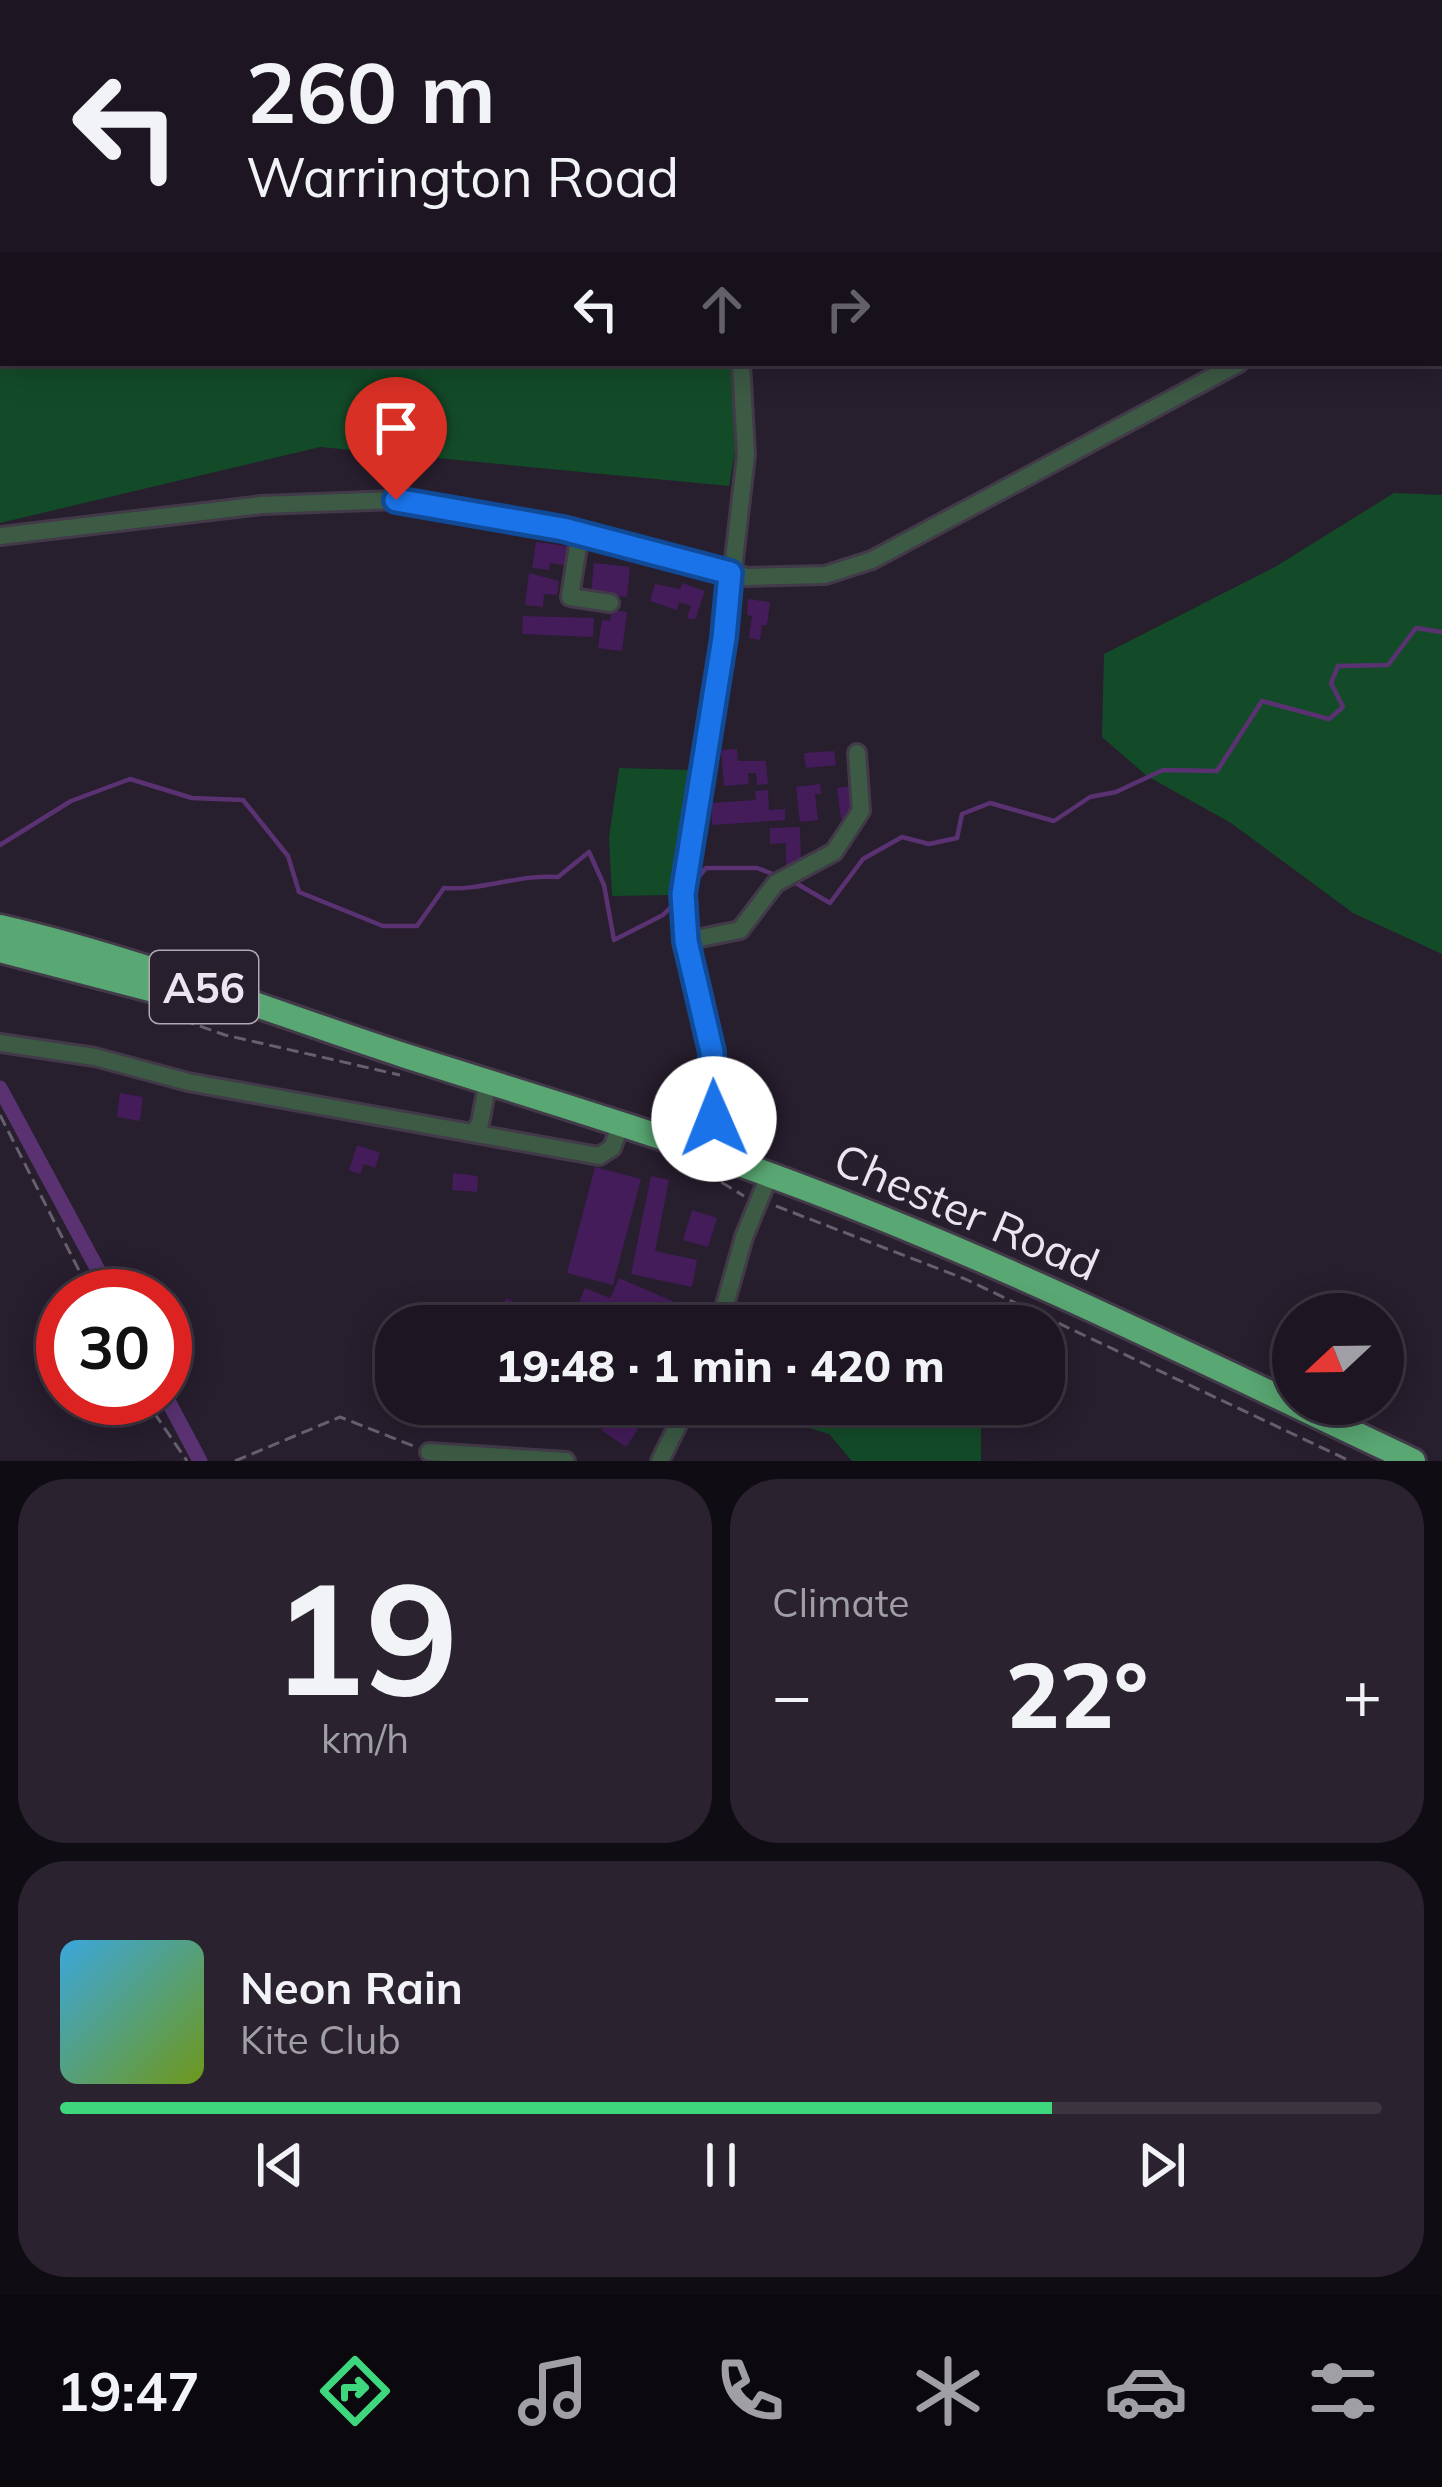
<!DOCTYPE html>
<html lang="en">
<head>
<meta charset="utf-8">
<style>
	body { margin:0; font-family:Mulish,sans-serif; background:#2a232f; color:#f1f3f6; height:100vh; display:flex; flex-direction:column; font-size:45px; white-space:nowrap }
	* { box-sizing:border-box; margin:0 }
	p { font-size:39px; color:#a09fa5 }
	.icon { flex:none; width:66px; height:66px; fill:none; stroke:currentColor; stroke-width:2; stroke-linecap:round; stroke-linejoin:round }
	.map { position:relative; height:1461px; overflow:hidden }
	.sheet { display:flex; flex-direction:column; gap:18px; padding:18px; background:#100c13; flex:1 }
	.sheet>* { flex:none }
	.guide { position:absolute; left:0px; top:0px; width:1443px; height:366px; box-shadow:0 6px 30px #0003,0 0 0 3px #3b3540; background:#1d1622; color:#f1f3f6; overflow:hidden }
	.needle { width:78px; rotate:248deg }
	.controls { position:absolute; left:1272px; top:1293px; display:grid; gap:24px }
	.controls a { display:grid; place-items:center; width:132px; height:132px; border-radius:50%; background:#1d1622; box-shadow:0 6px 30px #0003,0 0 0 3px #3b3540; font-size:60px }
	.speed { position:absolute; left:36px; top:1269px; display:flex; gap:24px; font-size:60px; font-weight:700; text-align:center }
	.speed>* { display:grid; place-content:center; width:156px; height:156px; border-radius:50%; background:#1d1622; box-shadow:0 6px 30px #0003,0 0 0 3px #3b3540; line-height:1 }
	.speed .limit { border:18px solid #d22; background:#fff; color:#111 }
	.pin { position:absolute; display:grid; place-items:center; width:102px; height:102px; color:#fff; margin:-123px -51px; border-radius:50% 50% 50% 0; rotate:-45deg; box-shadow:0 0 12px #0007 }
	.pin .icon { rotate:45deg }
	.me { position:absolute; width:132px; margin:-66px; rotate:359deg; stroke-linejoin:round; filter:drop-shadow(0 0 9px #0008) }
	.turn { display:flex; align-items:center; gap:42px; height:252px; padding:0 48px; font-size:54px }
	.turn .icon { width:156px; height:156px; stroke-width:2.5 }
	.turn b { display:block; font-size:84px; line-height:102px }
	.lanes { display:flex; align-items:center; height:114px; padding:0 48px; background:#0003; justify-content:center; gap:60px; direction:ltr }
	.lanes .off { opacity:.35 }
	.big { font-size:90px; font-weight:800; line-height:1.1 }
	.sheet .card { flex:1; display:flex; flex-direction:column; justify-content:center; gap:18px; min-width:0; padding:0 42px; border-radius:48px; background:#2a232f }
	.sheet .dial { align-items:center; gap:0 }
	.dial b { font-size:156px; line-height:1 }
	.song { display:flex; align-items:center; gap:36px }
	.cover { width:144px; height:144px; border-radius:18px; background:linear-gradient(135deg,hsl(200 70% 55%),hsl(80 70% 35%)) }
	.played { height:12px; border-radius:6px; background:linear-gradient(90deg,#3fd77d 75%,#3b3540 75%) }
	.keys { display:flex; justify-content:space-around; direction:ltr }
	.heat { display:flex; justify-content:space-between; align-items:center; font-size:66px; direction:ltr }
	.sheet .tiles { flex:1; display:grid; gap:18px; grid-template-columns:1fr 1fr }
	.card:last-child { grid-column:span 2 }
	.trip { position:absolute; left:375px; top:1305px; width:690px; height:120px; border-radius:48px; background:#1d1622; box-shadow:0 6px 30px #0003,0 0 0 3px #3b3540; font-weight:800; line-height:120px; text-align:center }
	.tabs { display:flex; height:192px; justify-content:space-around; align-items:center; background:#0c090e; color:#a09fa5 }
	.tabs .icon { width:84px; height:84px }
	.tabs .current { color:#3fd77d }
	.tabs b { font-size:54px; color:#f1f3f6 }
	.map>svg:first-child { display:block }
</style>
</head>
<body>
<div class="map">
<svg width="1442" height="1461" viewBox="0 0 1442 1461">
	<rect width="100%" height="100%" fill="#271e2e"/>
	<path fill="#134b29" d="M0,0H672L673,3H3V363H733L740,422L729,486L320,447L0,523Z
		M1394,493L1442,495V954L1353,913L1231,823L1147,776L1102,737L1104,654L1275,567Z
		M619,768L693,770L676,895L612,896L609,837Z
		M883,1404H968L981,1425V1461H852L829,1434L803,1426L810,1407C835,1407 853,1418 877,1419Z"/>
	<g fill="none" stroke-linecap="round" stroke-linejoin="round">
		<path stroke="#5a3272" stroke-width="4.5" d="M0,845L71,801L130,779L192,798L243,800L288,856L299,892L383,926H417L444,888C483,891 518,874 558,877L589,852L604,885L614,940L663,915L679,899
			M794,882L830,903L863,859L902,837L929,844L957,838L962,814L990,803L1054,821L1090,797L1116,792L1163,770L1217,771L1262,701L1329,719L1343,707L1331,683L1338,666L1388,665L1416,628L1442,632
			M691,886L706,868H757L778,876"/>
		<path stroke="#5a3272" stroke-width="15" d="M0,1088L112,1296
			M165,1395L200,1461"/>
	</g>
	<path fill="#441c5a" d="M536,542L574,547L571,566L550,563L549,570L532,568Z
		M594,563L630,567L627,597L591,593Z
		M529,573L559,581L557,595L544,594L543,607L525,605Z
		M682,583L705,591L695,620L687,618L691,606L679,602L677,610L650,601L655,584L680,589Z
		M748,599L770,602L767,625H762L760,640L749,638L752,616L747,615Z
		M611,610L627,612L622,651L598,648L602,620L610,621Z
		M523,616L594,618L593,637L522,634Z
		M737,749L738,761H766L768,784L757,785L756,773H748L749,784L724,786L721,750Z
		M834,751L836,765L806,768L804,753Z
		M820,784L821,794H815L818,820L800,822L796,787Z
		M851,786L855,817L841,819L837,788Z
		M768,790L769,810L785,809V820L712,825L711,803L756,800L755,791Z
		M800,827L801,864L786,865V843L770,844V828Z
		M120,1093L143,1097L140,1121L117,1117Z
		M357,1145L380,1153L375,1168L364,1164L360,1174L349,1170Z
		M595,1167L641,1179L613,1285L567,1273Z
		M453,1173L478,1176L477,1192L452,1190Z
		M651,1176L669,1180L655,1251L697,1260L692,1287L631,1274Z
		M692,1210L717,1218L708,1247L683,1240Z
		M619,1278L693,1310L686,1326H569L585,1288L610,1298Z
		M506,1298L528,1309L520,1326H493Z
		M613,1412L638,1429L626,1447L601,1430Z"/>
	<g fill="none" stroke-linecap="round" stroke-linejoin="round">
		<g stroke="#423a49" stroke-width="22">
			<path id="minor" d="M682,0L683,3
				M1440,262L1442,261
				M580,533L570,597L610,603
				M0,536L262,505L396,500L563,529L747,577L825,575L872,560L1239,363
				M686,941L740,930L776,883L834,852L861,811L857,753
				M0,1043L95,1057L188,1082L599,1156L612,1148L621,1123
				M473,1132L480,1124L488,1081
				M703,1152L714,1119L712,1052L704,1005L686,941L683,894L725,638L746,455L741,363
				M719,1326L744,1237L769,1176
				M429,1452L566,1461
				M660,1461L688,1404"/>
		</g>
		<g stroke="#423a49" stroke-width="30">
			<path id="highway" d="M0,927C139,959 271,1012 406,1056C544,1100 683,1141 818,1193C1022,1271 1216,1368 1413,1461
				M0,950L211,1005"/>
		</g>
		<path stroke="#675f6d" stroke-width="3" stroke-dasharray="12 6" stroke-linecap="butt" d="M166,1014L225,1035L400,1075
			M0,1115L92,1296
			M706,1173L744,1196
			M776,1206L965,1279L1350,1461
			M144,1398L187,1461
			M235,1461L340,1417L416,1447"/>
		<use href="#minor" stroke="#3c5a44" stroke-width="16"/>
		<use href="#highway" stroke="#59a772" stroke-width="24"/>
	</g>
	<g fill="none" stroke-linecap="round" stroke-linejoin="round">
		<g stroke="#114b97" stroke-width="30">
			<path id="route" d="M396,500L563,529L730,573L724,638L683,894L686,941L712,1052L714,1119"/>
		</g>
		<use href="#route" stroke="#1a73e8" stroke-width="21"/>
	</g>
	<g text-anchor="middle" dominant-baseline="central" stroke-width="12" stroke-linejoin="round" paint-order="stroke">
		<rect fill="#271e2e" stroke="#b0a9b6" stroke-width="3" x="150" y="951" width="108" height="72" rx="9"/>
		<g font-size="42" font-weight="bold" fill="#ebe5f0">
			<text x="204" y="987">A56</text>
		</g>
		<g font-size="45" fill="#ebe5f0" stroke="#271e2e">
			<text transform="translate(967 1211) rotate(23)">Chester Road</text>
		</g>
	</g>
</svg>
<div class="controls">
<a><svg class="needle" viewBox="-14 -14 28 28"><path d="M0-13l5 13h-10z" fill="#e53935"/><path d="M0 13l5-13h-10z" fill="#a09fa5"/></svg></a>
</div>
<div class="speed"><div class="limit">30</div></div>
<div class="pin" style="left:396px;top:500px;background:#d93025"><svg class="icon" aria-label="arrive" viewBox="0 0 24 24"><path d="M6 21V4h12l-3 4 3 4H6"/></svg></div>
<svg class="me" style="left:714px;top:1119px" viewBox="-20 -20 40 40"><circle r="19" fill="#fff"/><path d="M0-13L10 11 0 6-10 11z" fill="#1a73e8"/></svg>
<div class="trip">19:48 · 1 min · 420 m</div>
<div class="guide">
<div class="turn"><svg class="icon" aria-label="left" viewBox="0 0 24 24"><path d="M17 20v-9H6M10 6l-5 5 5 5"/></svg><div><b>260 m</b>Warrington Road</div></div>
<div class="lanes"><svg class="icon" aria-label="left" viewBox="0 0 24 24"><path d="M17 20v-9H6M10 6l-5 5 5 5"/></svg><svg class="icon off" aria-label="ahead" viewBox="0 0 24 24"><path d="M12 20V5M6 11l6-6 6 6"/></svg><svg class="icon off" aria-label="right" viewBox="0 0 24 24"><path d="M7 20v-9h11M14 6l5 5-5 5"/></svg></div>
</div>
</div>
<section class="sheet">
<div class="tiles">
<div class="card dial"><b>19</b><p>km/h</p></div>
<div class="card"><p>Climate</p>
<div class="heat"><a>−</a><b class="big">22°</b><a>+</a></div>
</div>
<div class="card">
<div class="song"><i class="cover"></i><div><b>Neon Rain</b><p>Kite Club</p></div></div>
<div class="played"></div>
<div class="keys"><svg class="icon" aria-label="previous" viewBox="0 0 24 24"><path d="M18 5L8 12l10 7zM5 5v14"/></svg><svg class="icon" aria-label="pause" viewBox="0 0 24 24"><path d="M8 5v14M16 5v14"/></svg><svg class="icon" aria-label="next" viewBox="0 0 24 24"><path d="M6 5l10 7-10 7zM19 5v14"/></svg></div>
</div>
</div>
</section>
<nav class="tabs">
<b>19:47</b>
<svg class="icon current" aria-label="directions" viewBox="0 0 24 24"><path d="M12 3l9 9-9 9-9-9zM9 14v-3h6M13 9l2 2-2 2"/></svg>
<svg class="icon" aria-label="music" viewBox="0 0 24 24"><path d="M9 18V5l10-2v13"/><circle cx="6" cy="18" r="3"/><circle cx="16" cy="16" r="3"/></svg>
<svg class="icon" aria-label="phone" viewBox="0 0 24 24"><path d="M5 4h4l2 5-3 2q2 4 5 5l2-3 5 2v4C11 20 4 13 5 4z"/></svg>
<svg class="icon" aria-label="climate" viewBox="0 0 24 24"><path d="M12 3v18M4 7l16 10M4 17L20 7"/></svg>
<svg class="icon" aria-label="car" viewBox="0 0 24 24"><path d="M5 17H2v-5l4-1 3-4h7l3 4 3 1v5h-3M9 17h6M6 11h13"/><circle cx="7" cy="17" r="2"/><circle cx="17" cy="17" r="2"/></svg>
<svg class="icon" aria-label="filters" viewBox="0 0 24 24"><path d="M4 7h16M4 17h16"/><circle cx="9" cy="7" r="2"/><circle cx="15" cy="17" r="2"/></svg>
</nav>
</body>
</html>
